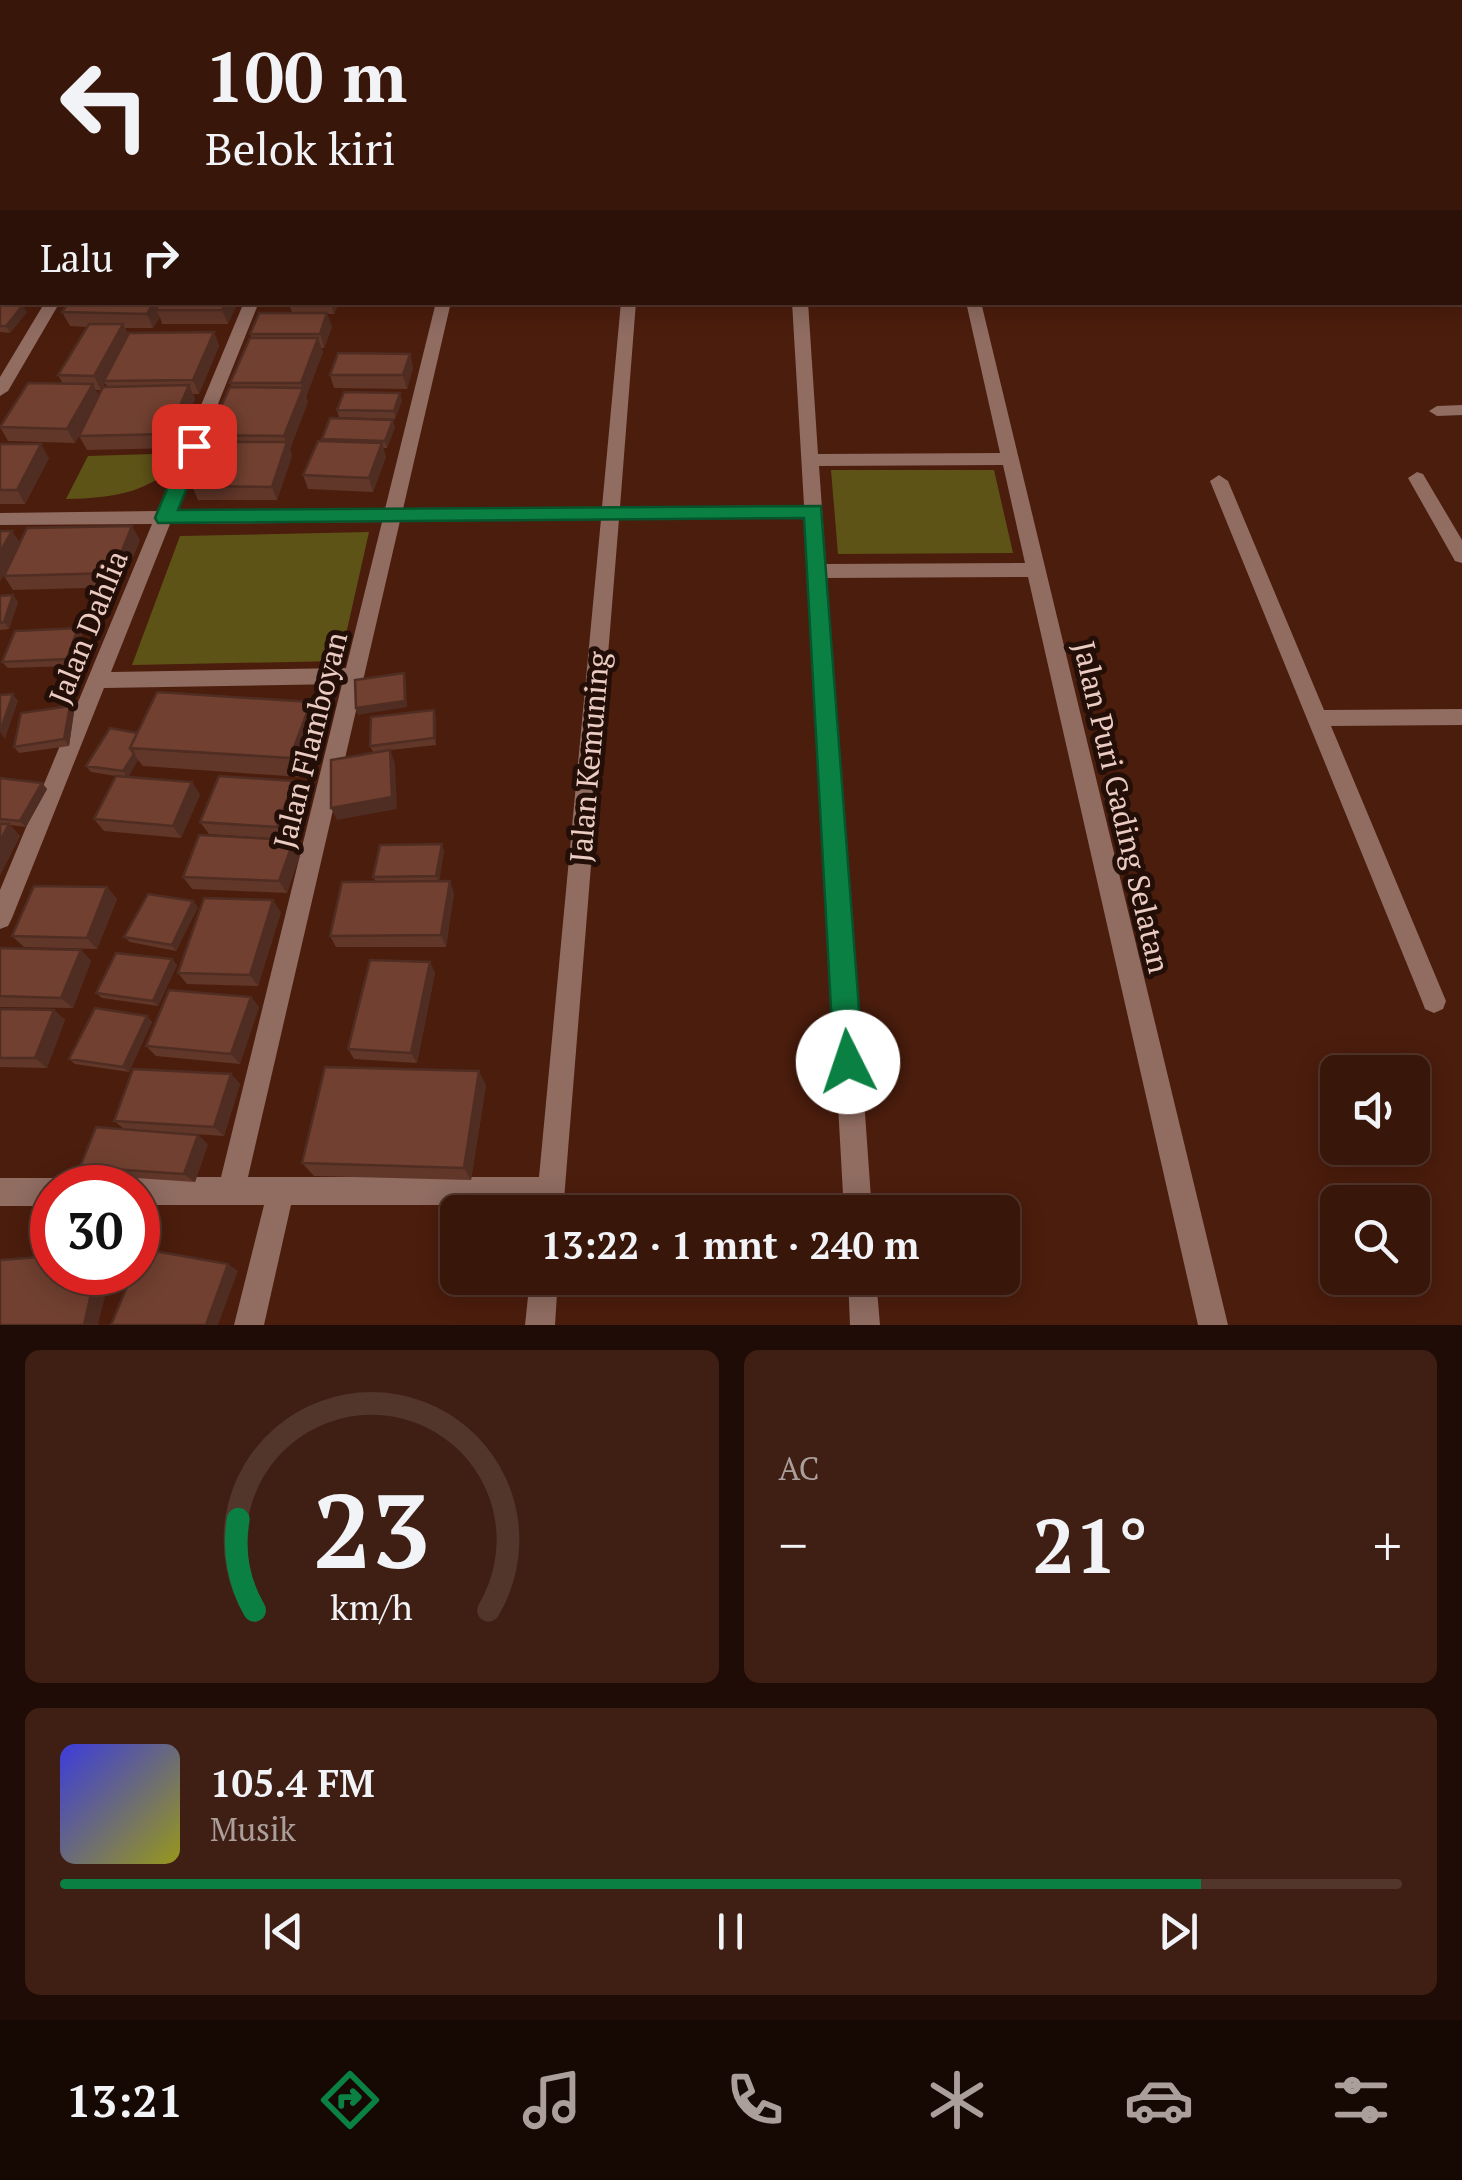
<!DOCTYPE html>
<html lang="id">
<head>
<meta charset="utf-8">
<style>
	body { margin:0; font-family:"PT Serif",serif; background:#3f1f13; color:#f1f3f6; height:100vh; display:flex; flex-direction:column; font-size:38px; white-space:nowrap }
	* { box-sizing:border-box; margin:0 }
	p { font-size:32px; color:#ab9f9c }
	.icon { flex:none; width:55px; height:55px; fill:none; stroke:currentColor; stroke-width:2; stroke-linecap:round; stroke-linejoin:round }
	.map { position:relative; height:1325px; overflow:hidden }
	.panel { display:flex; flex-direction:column; gap:25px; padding:25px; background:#1f0c06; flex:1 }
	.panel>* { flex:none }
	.banner { position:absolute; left:0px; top:0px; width:1462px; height:305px; box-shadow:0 5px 25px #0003,0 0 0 2px #52352b; background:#38160a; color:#f1f3f6; overflow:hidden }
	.controls { position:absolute; left:1320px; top:1055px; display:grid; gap:20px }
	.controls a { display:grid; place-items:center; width:110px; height:110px; border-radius:15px; background:#38160a; box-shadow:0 5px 25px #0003,0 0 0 2px #52352b; font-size:50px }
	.speed { position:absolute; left:30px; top:1165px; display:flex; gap:20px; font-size:50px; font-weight:700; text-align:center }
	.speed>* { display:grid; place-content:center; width:130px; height:130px; border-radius:50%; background:#38160a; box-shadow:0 5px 25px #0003,0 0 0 2px #52352b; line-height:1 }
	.speed .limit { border:15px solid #d22; background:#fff; color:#111 }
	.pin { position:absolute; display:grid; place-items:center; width:85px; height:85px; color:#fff; margin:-42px; border-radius:20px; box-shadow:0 5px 15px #0006 }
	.me { position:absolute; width:110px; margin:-55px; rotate:356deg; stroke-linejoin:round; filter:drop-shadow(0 0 8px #0008) }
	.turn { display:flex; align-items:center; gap:35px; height:210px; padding:0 40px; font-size:45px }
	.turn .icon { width:130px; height:130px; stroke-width:2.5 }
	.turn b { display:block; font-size:70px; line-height:85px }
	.then { display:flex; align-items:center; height:95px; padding:0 40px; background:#0003; gap:20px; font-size:38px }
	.big { font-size:75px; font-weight:700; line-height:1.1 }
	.panel .widget { flex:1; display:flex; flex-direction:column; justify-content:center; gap:15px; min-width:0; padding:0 35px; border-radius:15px; background:#3f1f13 }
	.panel .dial { align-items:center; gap:0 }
	.dial svg { height:260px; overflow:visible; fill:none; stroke:#52352b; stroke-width:7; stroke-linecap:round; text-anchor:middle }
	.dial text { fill:#f1f3f6; stroke:none }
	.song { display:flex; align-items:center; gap:30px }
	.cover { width:120px; height:120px; border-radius:15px; background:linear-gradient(135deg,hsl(240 70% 55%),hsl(60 70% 35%)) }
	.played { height:10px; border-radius:5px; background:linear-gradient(90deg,#0b8043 85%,#52352b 85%) }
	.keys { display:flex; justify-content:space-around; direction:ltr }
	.heat { display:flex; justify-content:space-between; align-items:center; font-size:55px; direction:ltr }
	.panel .tiles { flex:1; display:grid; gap:25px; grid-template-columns:1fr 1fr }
	.widget:last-child { grid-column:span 2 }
	.trip { position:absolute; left:440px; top:1195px; width:580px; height:100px; border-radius:15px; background:#38160a; box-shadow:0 5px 25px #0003,0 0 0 2px #52352b; font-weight:700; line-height:100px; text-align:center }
	.tab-bar { display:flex; height:160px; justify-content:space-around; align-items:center; background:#160904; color:#ab9f9c }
	.tab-bar .icon { width:70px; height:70px }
	.tab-bar .on { color:#0b8043 }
	.tab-bar b { font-size:45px; color:#f1f3f6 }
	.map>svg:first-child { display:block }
</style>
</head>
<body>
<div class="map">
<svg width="1462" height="1325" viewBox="0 0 1462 1325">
	<rect width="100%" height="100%" fill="#4b1d0d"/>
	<path fill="#5e5317" d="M185,453C156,493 113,498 66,499L88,456Z
		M831,470H994L1013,553L838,554Z
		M369,532L340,661L132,665L180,536Z"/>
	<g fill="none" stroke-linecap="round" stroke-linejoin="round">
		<path fill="#150d4c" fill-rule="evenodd" d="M0,121H2V149H0Z
			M1462,146V176L1460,177V147Z"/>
		<path fill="#906c61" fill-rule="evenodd" d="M574,0H584V2H574Z
			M964,0H974L975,2H965Z
			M1056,0H1066L1067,2H1057Z
			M1142,0H1153L1154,2H1143Z
			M1460,296L1462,306L1455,304L1460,302Z
			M45,302H60L8,391L0,396V377Z
			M244,302H259L175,511L385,509L436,302H451L403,509L602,507L621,302H636L620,507L804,505L792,302H808L818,454L1000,453L966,302H981L1228,1325H1198L1028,577L827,578L872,1212H844L805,517L619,519L563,1212H535L536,1205H291L264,1325H234L264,1205H138V1188H126L128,1181L138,1177H221L342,684L104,688L12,918L8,926L0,929V890L152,524L0,525V513L157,511ZM1003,465L1025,563L826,564L819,466ZM601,519L539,1177H248L400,521ZM382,522L346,668L111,672L170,524Z
			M989,302H1212L1205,307H996Z
			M1462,405V415L1437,416L1429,411L1437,406Z
			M1417,472L1423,474L1462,540V563L1455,561L1408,478Z
			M1219,475L1228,481L1324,710L1462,709V725L1331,726L1446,1001L1443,1009L1434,1013L1425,1009L1422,1001L1210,481Z
			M0,1178H52L62,1182L64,1188H52V1206H0Z
			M530,1278H558L555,1325H525Z
			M848,1278H876L880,1325H850Z"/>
	</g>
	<path fill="#613729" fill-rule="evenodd" d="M0,194H2V246V244L0,247Z
		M0,265H2V302H0Z
		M238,302L228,324H162L160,317L153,328H125L128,334L214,332L219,346L199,394H193L195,399L175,448L87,450L79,436L82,430L75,443L8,441L0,427L63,384L58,375L87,327L70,326L62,312ZM105,383L108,387L99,396L95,390H101Z
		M288,302H339L334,314H327L332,327L324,348H321L323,352L306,397L308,402L290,449L292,456L277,500H198L192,486L211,442L208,435L232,387L230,383L252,338L250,334L292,312Z
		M0,304L27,312L10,333L0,332Z
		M410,354L413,368L407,389L334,388L330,375Z
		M402,400L395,419L339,417L337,410Z
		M395,427L387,448H383L386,457L373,492L308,489L303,475L322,441V439Z
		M0,444L49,458L25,504H0Z
		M0,531L20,543L140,540L121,587L13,590L4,576L7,570L0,581Z
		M13,595L18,602L9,629L0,630V596Z
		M82,635L71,666L8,668L2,662Z
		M70,706L74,712L69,746L19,753L14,747Z
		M434,710L436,716V745L373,752L370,746Z
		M319,721L300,777L143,766L138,760L128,777L192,782L200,795L181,838L104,831L94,819L116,776L91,772L86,766L137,733Z
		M0,778L42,783L47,789L26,827L10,825L20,836L0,875Z
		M294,781L300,793L284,839L301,852L287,893L192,889L183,877L267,838L209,834L200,822Z
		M444,851L439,881L454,893L446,947H336L330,936L376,882L373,877Z
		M107,887L117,899L97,949L24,947L12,936Z
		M198,907L176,951L130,942L124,937Z
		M281,912L258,986L187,984L178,973Z
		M0,948L81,950L91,961L73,1008L0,1007Z
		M172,959L177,965L158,1006L102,998L96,993Z
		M430,962L435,973L417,1063L354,1059L348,1049Z
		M251,997L259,1007L240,1064L156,1056L146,1046Z
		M0,1009L54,1010L65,1020L47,1068L0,1067Z
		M147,1016L152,1022L129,1072L75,1064L69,1059Z
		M231,1074L240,1084L224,1136L180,1133L208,1144L195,1182L92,1175L80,1167L124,1129L114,1121Z
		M486,1085L471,1180L314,1176L302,1163Z"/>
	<path fill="#4f2d22" d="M154,302H168L156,310L160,317L153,328L147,314Z
		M226,302H238L228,324L222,310Z
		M330,302H339L334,314Z
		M23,305L27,312L10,333L6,326Z
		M327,313L332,327L324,348L320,334Z
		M123,324L130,338L104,381L105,383L101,390L94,376Z
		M214,332L219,346L199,394L193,380Z
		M318,338L323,352L306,397L301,383Z
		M410,354L413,368L407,389L403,375Z
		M93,384L100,398L75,443L67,429Z
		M189,385L195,399L175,448L168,434Z
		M303,388L308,402L290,449L292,456L277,500L272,487L287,444L284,436Z
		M400,393L402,400L395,419L394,411Z
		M393,420L395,427L387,448L385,441Z
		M382,443L386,457L373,492L369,478Z
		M41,444L49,458L25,504L17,490Z
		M132,526L140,540L121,587L113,573Z
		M12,531L22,545L0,581V552Z
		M13,595L18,602L9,629L4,622Z
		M78,628L82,635L71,666L67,659Z
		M404,673L406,679L407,707L358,715L356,708Z
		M13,694L18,701L5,739L0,732Z
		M311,702L319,721L300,777L290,758Z
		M70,706L74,712L69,746L64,739Z
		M434,710L436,716V745L434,738Z
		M390,750L395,763L397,809L337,820L331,808Z
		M134,754L138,760L128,778L123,771Z
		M294,781L300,793L284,840L277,827Z
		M192,782L200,795L181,838L173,826Z
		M42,783L47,789L26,827L20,821Z
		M9,824L20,836L0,875V841Z
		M294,840L301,852L287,893L279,881Z
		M442,844L444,851L439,882L436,876Z
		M450,881L454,893L446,947L441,935Z
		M107,887L117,899L97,949L87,938Z
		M273,900L281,912L258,986L250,975Z
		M193,901L198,907L176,951L172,945Z
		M81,950L91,961L73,1008L61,998Z
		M172,959L177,965L158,1006L153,1001Z
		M430,962L435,973L417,1063L411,1053Z
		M251,997L259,1007L240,1064L231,1054Z
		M54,1010L65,1020L47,1068L35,1058Z
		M147,1016L152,1022L129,1072L123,1067Z
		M479,1071L486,1085L471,1180L464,1168Z
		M231,1074L240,1084L224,1136L214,1127Z
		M198,1135L208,1144L195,1182L184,1174Z
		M228,1264L238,1271L218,1325H206Z
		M96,1272H111L98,1325H84Z"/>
	<path fill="#714030" stroke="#4f2d22" stroke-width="2.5" d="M0,194H2V217H0Z
		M0,265H2V288H0Z
		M69,302H154L147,314L62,312Z
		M160,302H226L222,310H156Z
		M0,304L23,305L6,326H0Z
		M259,313H327L320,334H250Z
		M89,324H123L94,376L58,375Z
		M214,332L193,380L104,381L129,333Z
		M250,338H318L301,383H230Z
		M338,353L410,354L403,375H330Z
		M28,383L93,384L67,429L0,427Z
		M189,385L168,434L79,436L103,387Z
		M230,387L303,388L284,436L208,435Z
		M344,392L400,393L394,411L337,410Z
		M330,418L393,420L385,441L322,439Z
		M318,441L382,443L369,478L303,475Z
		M211,442H287L272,487L192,486Z
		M0,444H41L17,490H0Z
		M132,526L113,573L4,576L27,528Z
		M0,531H12L0,552Z
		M13,595L4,622L0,623V596Z
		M78,628L67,659L2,662L15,631Z
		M404,673L405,701L356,708L355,680Z
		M157,692L311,702L290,758L130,748Z
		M13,694L0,732V695Z
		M70,706L64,739L14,747L21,713Z
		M434,710V738L370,746L371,717Z
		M110,728L137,733L130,748L134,754L123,771L86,766Z
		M390,750L392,797L331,808V760Z
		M116,776L192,782L173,826L94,819Z
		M219,776L294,781L277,827L200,822Z
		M0,778L42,783L20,821L0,819Z
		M0,824H9L0,841Z
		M199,835L294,840L279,881L183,877Z
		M442,844L436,876L373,877L380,845Z
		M450,881L441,935L330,936L342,882Z
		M34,886L107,887L87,938L12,936Z
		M148,894L193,901L172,945L124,937Z
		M204,898L273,900L250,975L178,973Z
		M0,948L81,950L61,998L0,996Z
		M116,953L172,959L153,1001L96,993Z
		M370,960L430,962L411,1053L348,1049Z
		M169,990L251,997L231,1054L146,1046Z
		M95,1008L147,1016L123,1067L69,1059Z
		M0,1009L54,1010L35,1058H0Z
		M325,1067L479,1071L464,1168L302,1163Z
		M133,1069L231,1074L214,1127L114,1121Z
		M96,1127L198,1135L184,1174L80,1167Z
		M143,1249L228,1264L206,1325H111L133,1272H138V1261Z
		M52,1256V1272H96L84,1325H0V1260Z"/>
	<path fill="#0b8043" stroke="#07532c" stroke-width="2.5" d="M194,439L204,446L178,510L821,506L863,1062L858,1072L848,1076L838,1072L834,1062L804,518L158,523L155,518L185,446Z"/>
	<g text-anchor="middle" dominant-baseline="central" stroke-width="10" stroke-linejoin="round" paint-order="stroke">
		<g font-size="30" fill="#ebccc2" stroke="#230f08">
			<text transform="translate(88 627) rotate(-68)">Jalan Dahlia</text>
			<text transform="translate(310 740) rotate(-76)">Jalan Flamboyan</text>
			<text transform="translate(589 757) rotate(-85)">Jalan Kemuning</text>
			<text transform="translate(1122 807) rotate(77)">Jalan Puri Gading Selatan</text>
		</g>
	</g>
</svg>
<div class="controls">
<a><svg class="icon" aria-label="sound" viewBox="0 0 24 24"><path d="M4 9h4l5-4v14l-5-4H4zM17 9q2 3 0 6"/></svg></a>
<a><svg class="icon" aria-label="search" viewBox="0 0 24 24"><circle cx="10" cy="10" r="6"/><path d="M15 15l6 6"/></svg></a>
</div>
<div class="speed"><div class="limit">30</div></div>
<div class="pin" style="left:194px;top:446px;background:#d93025"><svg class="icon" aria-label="arrive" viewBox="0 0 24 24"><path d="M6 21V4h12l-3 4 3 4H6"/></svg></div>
<svg class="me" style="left:848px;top:1062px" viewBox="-20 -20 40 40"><circle r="19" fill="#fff"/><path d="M0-13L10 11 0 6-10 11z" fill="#0b8043"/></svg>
<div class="trip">13:22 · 1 mnt · 240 m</div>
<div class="banner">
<div class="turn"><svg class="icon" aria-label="left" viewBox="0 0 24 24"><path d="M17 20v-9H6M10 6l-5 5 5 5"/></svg><div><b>100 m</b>Belok kiri</div></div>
<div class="then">Lalu<svg class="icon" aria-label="right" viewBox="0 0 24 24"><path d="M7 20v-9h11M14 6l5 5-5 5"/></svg></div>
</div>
</div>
<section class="panel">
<div class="tiles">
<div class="widget dial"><svg viewBox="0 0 100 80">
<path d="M14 69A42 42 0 1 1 86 69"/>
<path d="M14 69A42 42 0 0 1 9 41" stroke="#0b8043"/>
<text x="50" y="56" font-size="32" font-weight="700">23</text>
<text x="50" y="72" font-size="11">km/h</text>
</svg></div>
<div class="widget"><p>AC</p>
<div class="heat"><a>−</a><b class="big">21°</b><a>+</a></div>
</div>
<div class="widget">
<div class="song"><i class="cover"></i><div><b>105.4 FM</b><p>Musik</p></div></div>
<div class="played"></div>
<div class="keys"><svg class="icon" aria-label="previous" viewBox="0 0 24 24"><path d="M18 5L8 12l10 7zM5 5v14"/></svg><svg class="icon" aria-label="pause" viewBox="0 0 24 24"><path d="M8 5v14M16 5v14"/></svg><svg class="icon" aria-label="next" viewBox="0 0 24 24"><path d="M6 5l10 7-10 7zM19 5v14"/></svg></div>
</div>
</div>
</section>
<nav class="tab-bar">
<b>13:21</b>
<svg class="icon on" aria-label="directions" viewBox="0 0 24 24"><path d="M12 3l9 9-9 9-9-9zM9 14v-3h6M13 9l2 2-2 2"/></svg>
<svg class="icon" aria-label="music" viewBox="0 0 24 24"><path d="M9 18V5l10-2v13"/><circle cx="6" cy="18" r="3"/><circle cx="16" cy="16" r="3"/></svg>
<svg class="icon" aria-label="phone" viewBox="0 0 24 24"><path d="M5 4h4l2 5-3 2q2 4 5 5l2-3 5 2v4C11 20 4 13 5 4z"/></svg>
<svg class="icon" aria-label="climate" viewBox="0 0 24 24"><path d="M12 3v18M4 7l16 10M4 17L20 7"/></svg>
<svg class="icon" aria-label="car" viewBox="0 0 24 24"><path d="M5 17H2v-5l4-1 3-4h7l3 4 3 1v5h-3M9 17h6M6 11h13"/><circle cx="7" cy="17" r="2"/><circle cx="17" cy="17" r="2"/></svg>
<svg class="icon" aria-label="filters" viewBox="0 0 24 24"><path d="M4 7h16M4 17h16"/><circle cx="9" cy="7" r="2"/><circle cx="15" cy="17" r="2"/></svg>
</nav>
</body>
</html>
